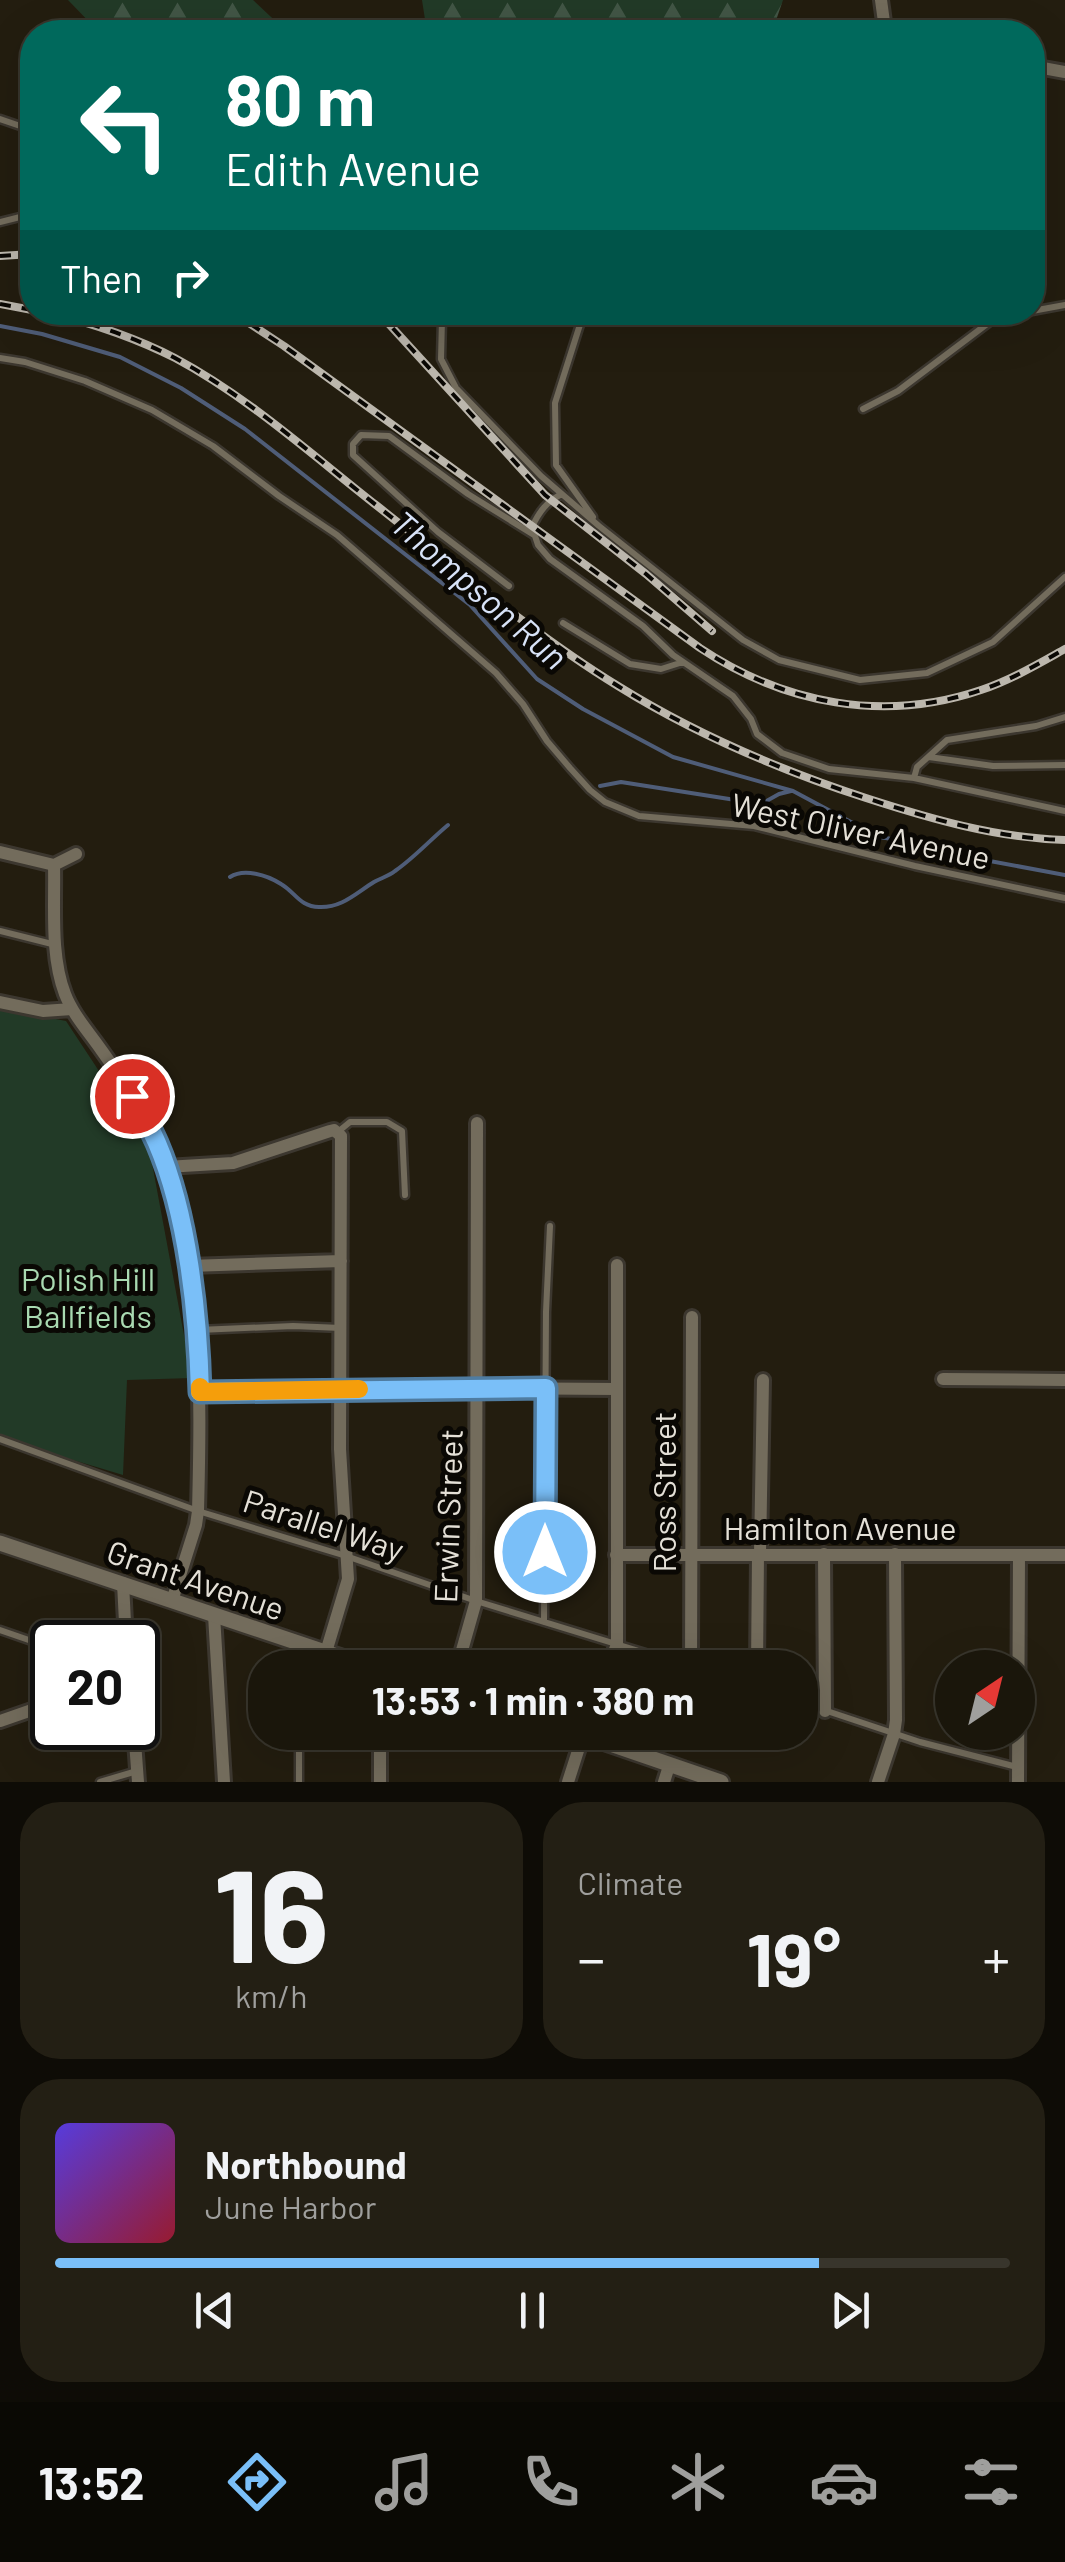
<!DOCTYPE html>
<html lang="en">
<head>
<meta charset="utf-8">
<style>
	body { margin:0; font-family:Barlow,sans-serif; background:#231f14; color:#f1f3f6; height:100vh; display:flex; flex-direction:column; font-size:38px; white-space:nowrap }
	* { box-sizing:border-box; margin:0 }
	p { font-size:32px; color:#9f9f9d }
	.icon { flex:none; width:55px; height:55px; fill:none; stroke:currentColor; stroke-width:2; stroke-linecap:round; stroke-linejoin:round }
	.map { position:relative; height:1782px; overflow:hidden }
	.drawer { display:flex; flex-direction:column; gap:20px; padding:20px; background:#0e0c06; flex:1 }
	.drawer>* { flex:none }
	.guide { position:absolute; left:20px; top:20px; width:1025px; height:305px; border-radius:40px; box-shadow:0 10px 40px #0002,0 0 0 2px #38352c; background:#00695c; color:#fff; overflow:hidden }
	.needle { width:65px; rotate:35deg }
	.tools { position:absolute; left:935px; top:1650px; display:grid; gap:20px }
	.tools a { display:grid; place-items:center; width:100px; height:100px; border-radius:50%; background:#1a160b; box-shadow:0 10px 40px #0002,0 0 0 2px #38352c; font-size:50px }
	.speed { position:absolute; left:30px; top:1620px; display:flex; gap:20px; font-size:50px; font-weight:700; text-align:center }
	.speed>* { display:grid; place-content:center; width:130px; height:130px; border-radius:50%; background:#1a160b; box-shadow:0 10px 40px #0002,0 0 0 2px #38352c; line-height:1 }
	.speed .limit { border:5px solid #111; border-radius:15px; background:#fff; color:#111 }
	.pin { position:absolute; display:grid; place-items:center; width:85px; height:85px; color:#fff; margin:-42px; border:5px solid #fff; border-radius:50%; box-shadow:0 2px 10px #0007 }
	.me { position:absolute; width:110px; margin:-55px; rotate:0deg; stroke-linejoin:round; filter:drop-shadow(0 0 8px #0008) }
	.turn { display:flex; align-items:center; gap:35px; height:210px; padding:0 40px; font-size:45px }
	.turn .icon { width:130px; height:130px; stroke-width:2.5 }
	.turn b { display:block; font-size:70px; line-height:85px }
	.then { display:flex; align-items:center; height:95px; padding:0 40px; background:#0003; gap:20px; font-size:38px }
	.big { font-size:75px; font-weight:700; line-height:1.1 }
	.drawer .tile { flex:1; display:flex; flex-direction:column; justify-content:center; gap:15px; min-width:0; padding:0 35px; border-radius:40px; background:#231f14 }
	.drawer .dial { align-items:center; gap:0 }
	.dial b { font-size:130px; line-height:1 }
	.song { display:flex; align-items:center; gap:30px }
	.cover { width:120px; height:120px; border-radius:15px; background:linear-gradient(135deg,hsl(250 70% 55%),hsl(350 70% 35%)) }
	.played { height:10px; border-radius:5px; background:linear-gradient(90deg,#7abff8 80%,#38352c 80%) }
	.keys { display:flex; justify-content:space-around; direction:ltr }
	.heat { display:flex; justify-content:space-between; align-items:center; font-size:55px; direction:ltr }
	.drawer .tiles { flex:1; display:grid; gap:20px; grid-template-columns:1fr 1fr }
	.tile:last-child { grid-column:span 2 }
	.trip { position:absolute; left:248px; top:1650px; width:570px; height:100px; border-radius:40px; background:#1a160b; box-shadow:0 10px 40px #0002,0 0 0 2px #38352c; font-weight:700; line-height:100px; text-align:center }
	.menu { display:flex; height:160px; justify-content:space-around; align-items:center; background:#0a0904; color:#9f9f9d }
	.menu .icon { width:70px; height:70px }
	.menu .active { color:#7abff8 }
	.menu b { font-size:45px; color:#f1f3f6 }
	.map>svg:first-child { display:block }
</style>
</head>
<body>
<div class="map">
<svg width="1065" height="1782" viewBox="0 0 1065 1782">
	<defs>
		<pattern id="forest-firs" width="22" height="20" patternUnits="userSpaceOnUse" patternTransform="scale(2.5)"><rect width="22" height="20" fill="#223a27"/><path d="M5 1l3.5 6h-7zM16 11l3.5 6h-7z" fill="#425646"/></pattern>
	</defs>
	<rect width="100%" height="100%" fill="#231d0f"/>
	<path fill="url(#forest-firs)" d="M68,0H253L287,32H99Z
		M422,0H783L772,32H427Z"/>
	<path fill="#223a27" d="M0,1008L66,1021L149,1147L192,1378L127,1380L123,1475L0,1438Z"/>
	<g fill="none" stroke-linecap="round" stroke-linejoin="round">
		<path stroke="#4f5d78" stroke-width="4" d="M0,326L42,334L120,357L181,388L245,429L470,605L537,679L583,709L673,757L793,791L879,837L964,850L979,859L1065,875
			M600,786L621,782L761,804L779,794L791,791
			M230,877C244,868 267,875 281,884C295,892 300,907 319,907C342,908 356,893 374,882C381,878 389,876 395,871C414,858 430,840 448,825"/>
		<g stroke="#3c372f" stroke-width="11">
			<path id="service" d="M0,119L32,130
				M0,222L32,214
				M1032,311L1065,305
				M445,312L442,319L441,359L456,388L541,476L599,526L743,640L779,660L860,680L927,673L993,642L1065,577
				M584,312L555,403L556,465L593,517
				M1019,312H1021
				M0,358L25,362L85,381L152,410L213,446L279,496L337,535L496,673L523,704L547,741L570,768L590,790L605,802L639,816L754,826L915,866L1065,898
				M863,409L898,391L1003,312
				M562,494C547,501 539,512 532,527L538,545L550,559L643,626L673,655L733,696L751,719L757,734L782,753L829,769L914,778L1065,811
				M509,586L438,532L353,455V444L361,435L389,436L468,494L534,535
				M563,623L630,664L661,669L683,662
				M929,757L993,766L1065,765
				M914,778L917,767L947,740L1036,726L1065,717
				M0,931L56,945
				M339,1131L350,1122H387L402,1131L405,1195
				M198,1330L293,1326L341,1328
				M0,1439L198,1511L346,1556L476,1601L691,1667
				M544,1622L546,1312L550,1226
				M0,1630L52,1648
				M298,1643V1668
				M800,1702L920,1742L1017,1767
				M299,1732V1782
				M100,1782L137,1771"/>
		</g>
		<g stroke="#3c372f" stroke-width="18">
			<path id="minor" d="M881,0L884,22L890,32
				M1032,66L1065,72
				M0,852L54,865L76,854
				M54,865C55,906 50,955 65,994C73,1015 89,1032 102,1051C124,1082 146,1114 160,1149C203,1263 201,1391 198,1511L196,1525L172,1601
				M0,1002L43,1011L72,1009
				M166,1167L233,1163L330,1131L334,1130L341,1136L340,1449L348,1579L326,1652
				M189,1266L341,1261
				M943,1379L1065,1380
				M200,1392L477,1388L616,1389
				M760,1554L763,1380
				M824,1554L825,1711
				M616,1555H1065
				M123,1583L126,1642
				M214,1615L224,1782
				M691,1667L692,1317
				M457,1668L476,1601L477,1123
				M608,1668L617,1644V1265
				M757,1668L758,1554
				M0,1721L52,1703
				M134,1728L138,1782
				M380,1782V1732
				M568,1782L584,1732
				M664,1782L669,1766
				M878,1782L894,1734L896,1720L895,1554
				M1018,1782L1019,1555"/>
		</g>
		<g stroke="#3c372f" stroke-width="20">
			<path id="tertiary" d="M0,1543L373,1668
				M575,1732L721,1782"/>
		</g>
		<use href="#service" stroke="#736c5c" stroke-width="6"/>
		<use href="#minor" stroke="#736c5c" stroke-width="12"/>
		<use href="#tertiary" stroke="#736c5c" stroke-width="15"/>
		<g stroke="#bcb7ad" stroke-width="8">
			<path id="rail" d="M0,256L32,254
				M0,304L32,310
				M47,312C91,323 134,337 175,358C248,397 311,454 376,505C455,567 533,634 618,686C695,734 780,770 866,798C931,819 996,838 1065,840
				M232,312L284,346L700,648C784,704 884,723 981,690C1011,680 1038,664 1065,649
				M378,312L545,495L646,574L712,631"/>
		</g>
		<use href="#rail" stroke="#0a0804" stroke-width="4" stroke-dasharray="11" stroke-linecap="butt"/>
	</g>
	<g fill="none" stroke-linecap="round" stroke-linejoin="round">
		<g stroke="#4f7ca1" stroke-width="25">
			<path id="route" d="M132,1096C141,1111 150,1127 157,1143C188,1215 198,1315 200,1392L546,1388L545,1552"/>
		</g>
		<use href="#route" stroke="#7abff8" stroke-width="18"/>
		<path stroke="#f59e0b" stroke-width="18" d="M200,1387V1392L359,1389"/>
	</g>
	<g text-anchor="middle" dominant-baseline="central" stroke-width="10" stroke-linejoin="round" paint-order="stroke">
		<g font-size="32" fill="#e4e0d7" stroke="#0a0804">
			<text transform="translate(861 830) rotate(12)">West Oliver Avenue</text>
			<text transform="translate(663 1492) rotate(-90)">Ross Street</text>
			<text transform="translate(447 1516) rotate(-88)">Erwin Street</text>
			<text transform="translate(324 1524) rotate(18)">Parallel Way</text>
			<text x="840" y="1527">Hamilton Avenue</text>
			<text transform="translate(196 1579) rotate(19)">Grant Avenue</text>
		</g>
		<g font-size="32" fill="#a9dab1" stroke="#0a0804">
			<text x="88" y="1278">Polish Hill<tspan x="88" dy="37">Ballfields</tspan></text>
		</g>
		<g font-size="35" font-style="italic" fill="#d8e3f8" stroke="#0a0804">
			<text transform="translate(480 589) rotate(41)">Thompson Run</text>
		</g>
	</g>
</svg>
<div class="tools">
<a><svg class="needle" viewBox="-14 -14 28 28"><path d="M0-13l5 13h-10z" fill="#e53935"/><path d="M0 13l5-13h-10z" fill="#9f9f9d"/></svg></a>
</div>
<div class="speed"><div class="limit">20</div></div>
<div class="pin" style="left:132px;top:1096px;background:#d93025"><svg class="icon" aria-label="arrive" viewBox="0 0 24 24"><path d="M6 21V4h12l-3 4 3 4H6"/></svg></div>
<svg class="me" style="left:545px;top:1552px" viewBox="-20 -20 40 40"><circle r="17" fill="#7abff8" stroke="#fff" stroke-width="3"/><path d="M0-11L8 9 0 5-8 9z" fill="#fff"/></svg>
<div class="trip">13:53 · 1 min · 380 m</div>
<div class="guide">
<div class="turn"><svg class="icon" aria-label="left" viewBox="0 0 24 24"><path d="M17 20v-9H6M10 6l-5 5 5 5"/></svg><div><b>80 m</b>Edith Avenue</div></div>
<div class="then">Then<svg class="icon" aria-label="right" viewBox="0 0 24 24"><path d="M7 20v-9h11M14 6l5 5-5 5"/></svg></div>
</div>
</div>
<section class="drawer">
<div class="tiles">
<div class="tile dial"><b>16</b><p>km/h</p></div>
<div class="tile"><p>Climate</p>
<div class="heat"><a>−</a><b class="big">19°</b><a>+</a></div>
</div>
<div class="tile">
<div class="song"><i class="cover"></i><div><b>Northbound</b><p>June Harbor</p></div></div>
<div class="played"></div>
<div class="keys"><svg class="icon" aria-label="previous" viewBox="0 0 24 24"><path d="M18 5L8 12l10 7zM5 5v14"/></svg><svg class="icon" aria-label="pause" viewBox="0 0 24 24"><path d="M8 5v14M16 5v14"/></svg><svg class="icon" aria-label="next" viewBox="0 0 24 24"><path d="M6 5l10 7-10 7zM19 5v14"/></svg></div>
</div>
</div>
</section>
<nav class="menu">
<b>13:52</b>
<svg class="icon active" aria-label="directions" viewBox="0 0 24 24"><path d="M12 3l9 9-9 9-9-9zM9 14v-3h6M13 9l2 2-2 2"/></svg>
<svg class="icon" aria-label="music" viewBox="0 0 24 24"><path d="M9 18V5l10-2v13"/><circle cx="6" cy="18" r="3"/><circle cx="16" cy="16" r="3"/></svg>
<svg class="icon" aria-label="phone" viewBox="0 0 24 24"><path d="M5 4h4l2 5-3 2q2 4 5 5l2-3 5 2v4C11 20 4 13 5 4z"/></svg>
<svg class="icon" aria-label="climate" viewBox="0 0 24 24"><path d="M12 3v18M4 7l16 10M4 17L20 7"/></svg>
<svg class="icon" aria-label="car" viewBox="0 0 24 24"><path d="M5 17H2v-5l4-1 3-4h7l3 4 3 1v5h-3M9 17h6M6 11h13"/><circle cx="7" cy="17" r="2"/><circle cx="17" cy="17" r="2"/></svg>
<svg class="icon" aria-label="filters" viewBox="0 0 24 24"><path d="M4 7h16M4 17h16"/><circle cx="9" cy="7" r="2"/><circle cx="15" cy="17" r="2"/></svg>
</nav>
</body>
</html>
